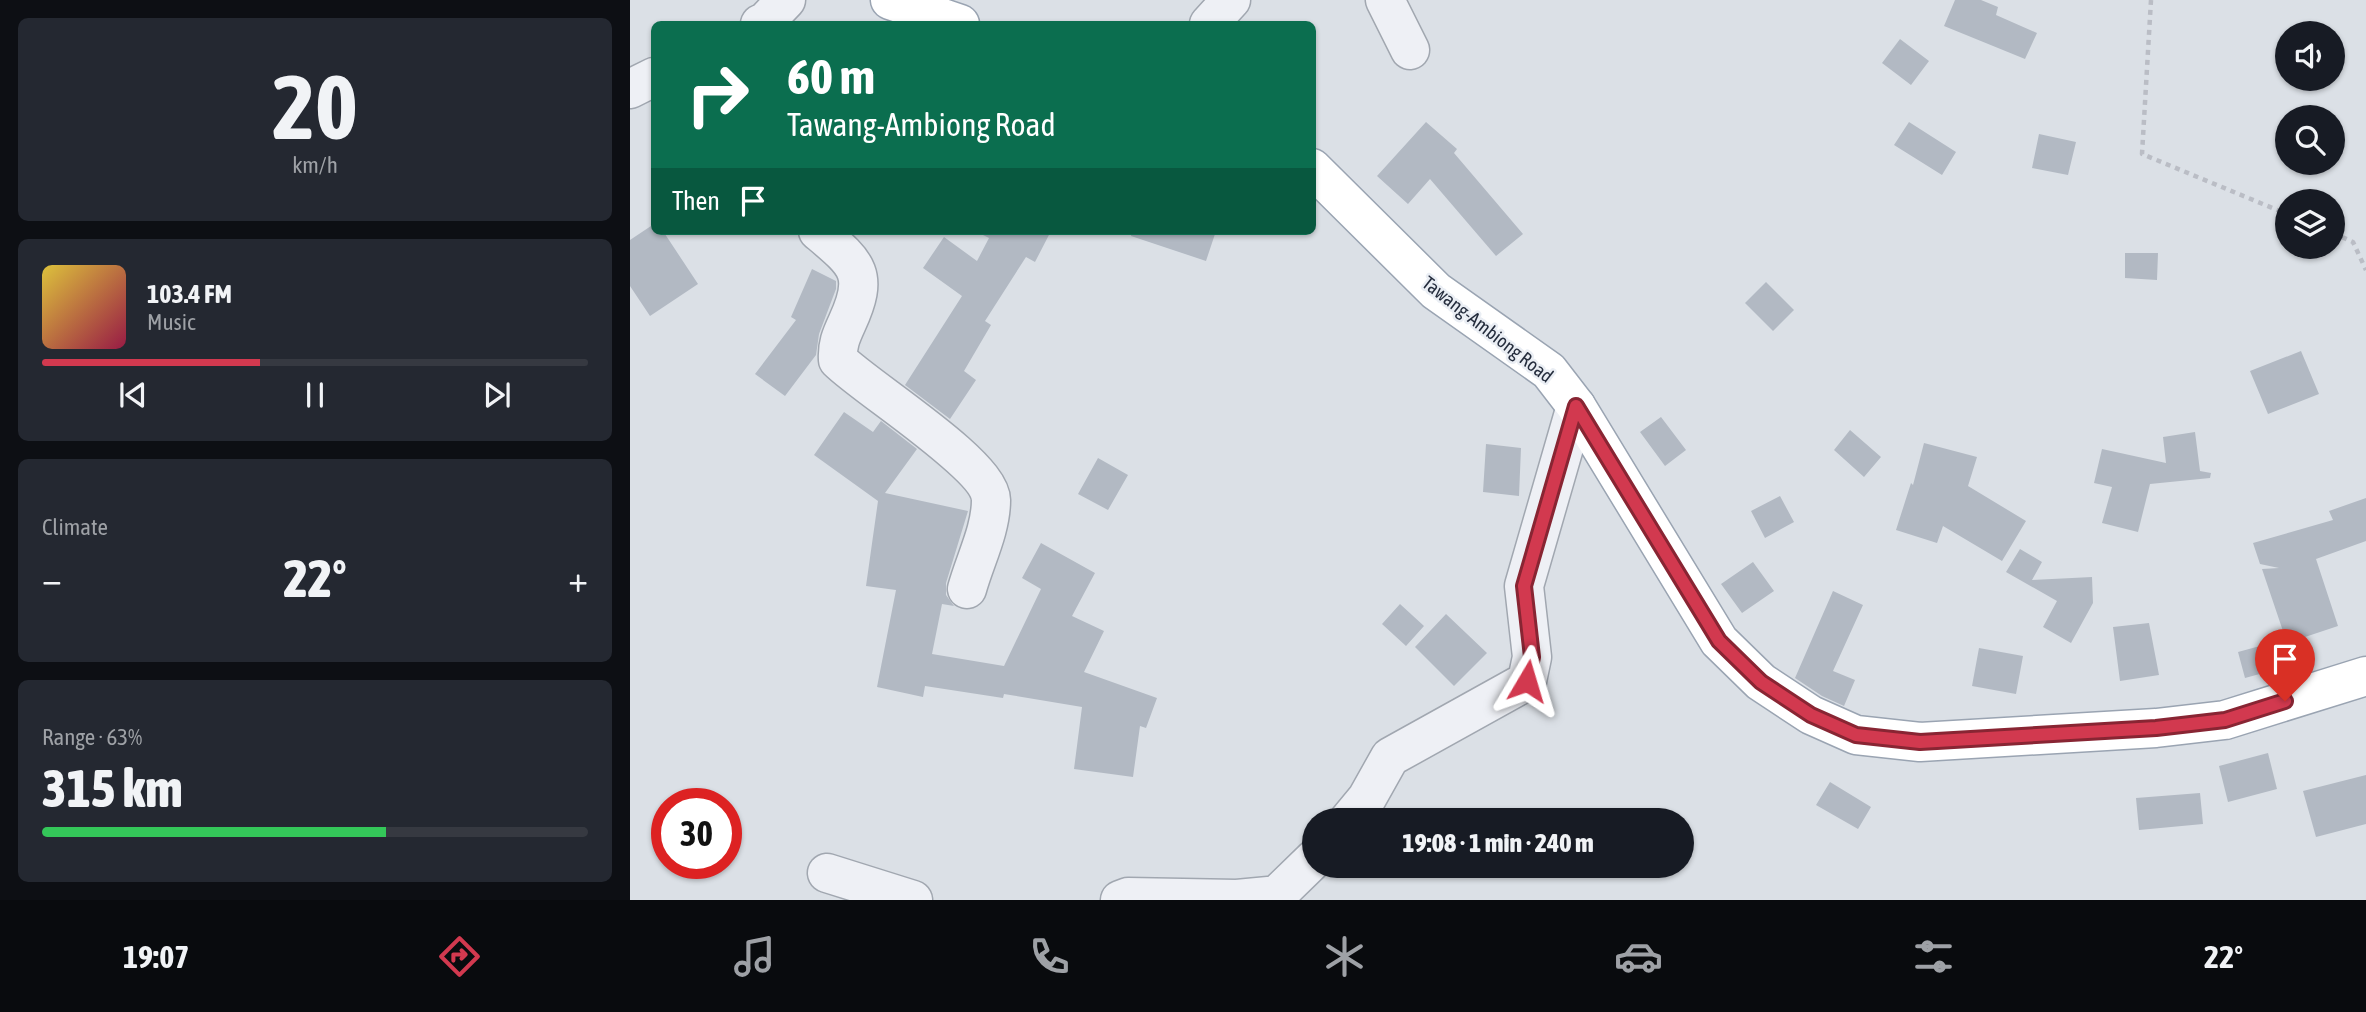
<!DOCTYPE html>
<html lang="en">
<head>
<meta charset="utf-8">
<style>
	body { margin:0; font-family:"Asap Condensed",sans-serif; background:#242831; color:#f1f3f6; height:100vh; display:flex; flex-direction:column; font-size:26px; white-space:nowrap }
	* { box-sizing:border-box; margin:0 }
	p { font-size:23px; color:#9ea1a6 }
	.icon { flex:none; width:38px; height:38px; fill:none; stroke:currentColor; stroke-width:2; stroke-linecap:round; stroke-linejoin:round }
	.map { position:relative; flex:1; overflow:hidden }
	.side { display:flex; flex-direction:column; gap:18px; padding:18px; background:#0d0f14; width:630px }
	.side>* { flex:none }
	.guide { position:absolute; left:21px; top:21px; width:665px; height:214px; border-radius:10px; box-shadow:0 2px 5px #0004; background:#0b6e4f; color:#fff; overflow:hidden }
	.tools { position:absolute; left:1645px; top:21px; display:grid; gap:14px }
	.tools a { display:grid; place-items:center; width:70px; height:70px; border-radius:50%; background:#171b24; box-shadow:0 2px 5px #0004; font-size:35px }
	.speed { position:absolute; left:21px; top:788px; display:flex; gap:14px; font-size:35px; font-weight:700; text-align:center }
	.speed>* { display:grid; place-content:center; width:91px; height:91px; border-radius:50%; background:#171b24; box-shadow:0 2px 5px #0004; line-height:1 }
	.speed .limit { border:10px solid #d22; background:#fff; color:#111 }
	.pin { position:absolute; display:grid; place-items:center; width:60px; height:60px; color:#fff; margin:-72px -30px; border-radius:50% 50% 50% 0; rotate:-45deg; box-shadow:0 0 7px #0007 }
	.pin .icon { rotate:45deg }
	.me { position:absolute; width:77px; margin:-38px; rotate:7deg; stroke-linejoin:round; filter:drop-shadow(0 0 5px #0008) }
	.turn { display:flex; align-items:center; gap:24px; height:147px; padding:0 21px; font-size:32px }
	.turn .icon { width:91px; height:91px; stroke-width:2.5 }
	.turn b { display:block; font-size:49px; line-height:60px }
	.then { display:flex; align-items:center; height:66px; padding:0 21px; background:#0003; gap:14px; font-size:26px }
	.big { font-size:52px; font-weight:800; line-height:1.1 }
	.side .widget { flex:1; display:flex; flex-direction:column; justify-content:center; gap:10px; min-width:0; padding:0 24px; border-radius:10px; background:#242831 }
	.side .dial { align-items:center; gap:0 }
	.dial b { font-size:91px; line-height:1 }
	.song { display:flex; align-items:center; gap:21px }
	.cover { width:84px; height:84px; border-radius:10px; background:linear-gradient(135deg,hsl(50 70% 55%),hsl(340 70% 35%)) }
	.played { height:7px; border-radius:4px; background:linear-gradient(90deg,#d2394f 40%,#363941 40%) }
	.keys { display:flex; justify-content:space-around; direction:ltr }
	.heat { display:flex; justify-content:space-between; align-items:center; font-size:38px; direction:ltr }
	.charge { height:10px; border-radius:5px; background:linear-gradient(90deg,#34c759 63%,#363941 0) }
	.trip { position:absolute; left:672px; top:808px; width:392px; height:70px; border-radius:35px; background:#171b24; box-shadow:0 2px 5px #0004; font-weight:800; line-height:70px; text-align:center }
	.tab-bar { display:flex; height:112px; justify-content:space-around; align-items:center; background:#090b0e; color:#9ea1a6 }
	.tab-bar .icon { width:49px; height:49px }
	.tab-bar .active { color:#d2394f }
	.tab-bar b { font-size:32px; color:#f1f3f6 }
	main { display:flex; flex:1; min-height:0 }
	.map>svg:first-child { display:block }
</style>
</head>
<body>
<main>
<section class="side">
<div class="widget dial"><b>20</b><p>km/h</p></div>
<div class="widget">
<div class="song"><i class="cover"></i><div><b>103.4 FM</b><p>Music</p></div></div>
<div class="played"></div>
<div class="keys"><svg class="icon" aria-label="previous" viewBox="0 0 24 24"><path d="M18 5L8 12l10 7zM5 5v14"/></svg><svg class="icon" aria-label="pause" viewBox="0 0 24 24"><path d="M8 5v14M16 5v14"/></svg><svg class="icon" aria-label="next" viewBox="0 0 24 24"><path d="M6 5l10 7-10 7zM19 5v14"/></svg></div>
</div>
<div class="widget"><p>Climate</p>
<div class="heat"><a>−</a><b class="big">22°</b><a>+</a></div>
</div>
<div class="widget"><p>Range · 63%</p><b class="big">315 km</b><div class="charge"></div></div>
</section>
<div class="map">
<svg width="1736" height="900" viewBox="0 0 1736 900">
	<rect width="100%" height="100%" fill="#dbe0e6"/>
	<path fill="#b2b9c3" d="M1325,0H1351L1368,7L1366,15L1407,33L1395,59L1314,26Z
		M1270,39L1299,61L1281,85L1252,63Z
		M796,122L827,149L824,153L893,234L866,256L800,179L778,204L747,176Z
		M1279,122L1326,152L1312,175L1264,145Z
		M1409,134L1446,142L1438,175L1402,168Z
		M24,224V231H33L68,284L20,316L0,286V240Z
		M345,231H421L405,262L396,257L355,321L361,325L334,371L346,380L320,419L275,385L332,296L293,268L314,237L347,261L359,238Z
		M502,231H586L576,261L501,236Z
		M1495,253H1528L1527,280L1495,278Z
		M182,269L206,281V289L189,334L186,355L155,396L125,374L166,320L161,317Z
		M1136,282L1164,310L1143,331L1115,303Z
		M1671,351L1689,394L1638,414L1620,371Z
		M214,412L243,432L251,421L287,449L255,493L338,511L316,583V595L324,606L312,604L302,654L374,666L411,589L392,578L411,543L465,573L442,616L474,631L454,672L527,698L516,728L510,726L503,777L444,769L452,707L374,694L373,698L295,686L293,697L247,687L266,590L236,586L248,501L184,455Z
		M1031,417L1056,450L1035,466L1010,432Z
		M1220,430L1251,457L1234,477L1204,450Z
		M1565,432L1570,471L1581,473L1580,478L1520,484L1508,532L1472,523L1482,487L1464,483L1472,449L1536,463L1533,437Z
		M1294,443L1347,457L1338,486L1396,521L1372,561L1313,526L1307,543L1266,530L1281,483L1283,485Z
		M856,444L891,448L889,496L853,492Z
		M468,458L498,475L478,510L448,494Z
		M1150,496L1164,522L1135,538L1121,511Z
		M1736,498V541L1686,559L1708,626L1657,643L1632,569L1649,568L1630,564L1623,543L1703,520L1699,511Z
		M1390,549L1412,562L1402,580L1462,577L1463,603L1441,643L1413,627L1427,601L1376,572Z
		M1123,562L1144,591L1112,613L1091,584Z
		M1203,591L1233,605L1203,671L1225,680L1214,706L1192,696L1165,678Z
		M770,604L794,626L776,646L752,624Z
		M816,614L857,653L824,686L785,647Z
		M1519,623L1529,675L1490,681L1483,627Z
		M1641,643L1648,669L1615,678L1608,652Z
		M1349,648L1393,656L1386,694L1342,686Z
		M1638,753L1647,789L1598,802L1589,766Z
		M1736,775V824L1686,837L1673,791Z
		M1200,782L1241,807L1228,829L1186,805Z
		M1570,793L1573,824L1509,830L1506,798Z"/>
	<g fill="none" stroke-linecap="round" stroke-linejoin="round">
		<g stroke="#a1a7b0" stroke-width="41">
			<path id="minor" d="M755,0L780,50
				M130,24L135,22L156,0
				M579,24L601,0
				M0,89L24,77
				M188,231C227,264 240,273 217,323C211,336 207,345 208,360C237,389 360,464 361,500C361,530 345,560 337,589
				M718,821L737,798L760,757L897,681L902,657L894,586L946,406
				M197,873L283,900
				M490,900L498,897L607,899L647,895L684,859"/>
		</g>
		<g stroke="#9aa4b2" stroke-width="41">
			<path id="major" d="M260,0L330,24
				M682,168L806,291L919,371L946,406L1089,641L1131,682L1181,715L1226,735L1290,742L1526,728L1595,720L1736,676"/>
		</g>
		<path stroke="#babdc5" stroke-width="4.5" stroke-dasharray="5 5" stroke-linecap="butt" d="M1521,0L1512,154L1657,214
			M1703,233L1723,242L1736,270"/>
		<use href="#minor" stroke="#eef0f5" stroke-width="38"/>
		<use href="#major" stroke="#fff" stroke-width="38"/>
	</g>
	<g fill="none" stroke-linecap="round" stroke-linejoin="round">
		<g stroke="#882533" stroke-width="18">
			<path id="route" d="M897,681L902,657L894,586L946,406L1089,641L1131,682L1181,715L1226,735L1290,742L1526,728L1595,720L1655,701"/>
		</g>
		<use href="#route" stroke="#d2394f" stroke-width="12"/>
	</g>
	<g text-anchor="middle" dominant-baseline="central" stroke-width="5" stroke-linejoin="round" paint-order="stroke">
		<g font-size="19" fill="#252d3d" stroke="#eaeef4">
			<text transform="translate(858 329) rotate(38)">Tawang-Ambiong Road</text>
		</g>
	</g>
</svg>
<div class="tools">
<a><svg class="icon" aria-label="sound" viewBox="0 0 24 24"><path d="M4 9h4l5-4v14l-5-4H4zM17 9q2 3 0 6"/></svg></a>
<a><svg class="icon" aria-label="search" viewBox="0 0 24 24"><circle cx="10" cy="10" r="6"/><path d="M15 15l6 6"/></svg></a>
<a><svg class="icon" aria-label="layers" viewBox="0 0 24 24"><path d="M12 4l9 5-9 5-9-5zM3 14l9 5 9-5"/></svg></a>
</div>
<div class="speed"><div class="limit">30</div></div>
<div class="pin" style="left:1655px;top:701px;background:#d93025"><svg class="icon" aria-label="arrive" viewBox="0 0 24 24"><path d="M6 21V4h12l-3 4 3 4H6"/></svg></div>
<svg class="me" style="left:897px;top:681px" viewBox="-20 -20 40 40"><path d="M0-17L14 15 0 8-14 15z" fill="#d2394f" stroke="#fff" stroke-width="4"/></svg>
<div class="trip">19:08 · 1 min · 240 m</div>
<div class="guide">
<div class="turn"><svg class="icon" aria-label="right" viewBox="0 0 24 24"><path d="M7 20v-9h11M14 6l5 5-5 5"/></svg><div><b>60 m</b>Tawang-Ambiong Road</div></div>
<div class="then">Then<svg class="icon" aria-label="arrive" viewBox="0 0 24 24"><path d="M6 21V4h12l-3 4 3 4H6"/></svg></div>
</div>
</div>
</main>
<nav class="tab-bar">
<b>19:07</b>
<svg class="icon active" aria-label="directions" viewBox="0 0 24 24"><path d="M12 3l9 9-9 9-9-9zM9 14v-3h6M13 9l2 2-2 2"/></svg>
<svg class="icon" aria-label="music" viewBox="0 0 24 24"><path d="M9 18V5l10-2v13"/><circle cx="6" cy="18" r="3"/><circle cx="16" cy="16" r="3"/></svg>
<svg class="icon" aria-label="phone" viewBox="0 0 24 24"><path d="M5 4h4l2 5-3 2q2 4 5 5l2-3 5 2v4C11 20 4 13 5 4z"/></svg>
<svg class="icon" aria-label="climate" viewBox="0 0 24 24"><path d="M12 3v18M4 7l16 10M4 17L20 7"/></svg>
<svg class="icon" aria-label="car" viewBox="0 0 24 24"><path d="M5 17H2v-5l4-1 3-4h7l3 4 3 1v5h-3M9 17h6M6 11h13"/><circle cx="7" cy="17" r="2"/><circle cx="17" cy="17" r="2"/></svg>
<svg class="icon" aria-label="filters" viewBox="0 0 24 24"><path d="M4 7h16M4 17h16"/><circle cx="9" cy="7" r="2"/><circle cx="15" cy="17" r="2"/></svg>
<b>22°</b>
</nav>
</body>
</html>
